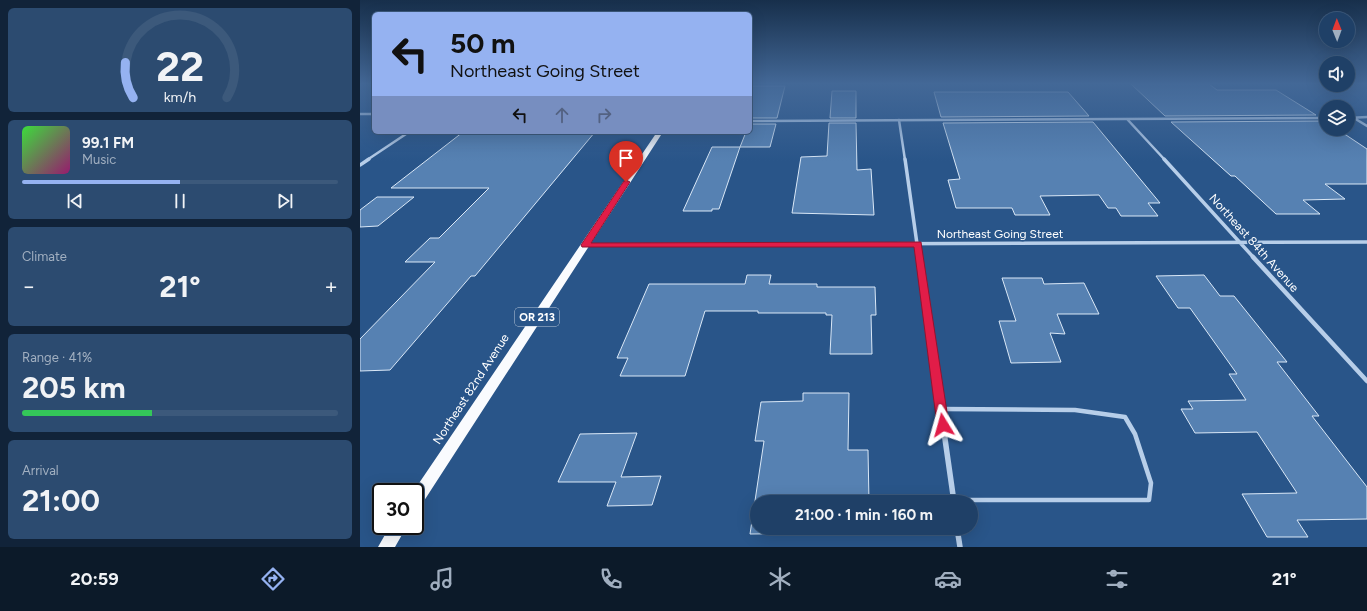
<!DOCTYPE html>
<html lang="en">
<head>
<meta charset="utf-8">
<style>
	body { margin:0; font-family:Figtree,sans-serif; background:#2c4b70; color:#f1f3f6; height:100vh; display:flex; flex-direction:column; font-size:15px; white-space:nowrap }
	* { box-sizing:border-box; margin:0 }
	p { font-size:13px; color:#a1afc0 }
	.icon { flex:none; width:22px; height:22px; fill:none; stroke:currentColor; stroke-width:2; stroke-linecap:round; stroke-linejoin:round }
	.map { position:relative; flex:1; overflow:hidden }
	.sheet { display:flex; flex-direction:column; gap:8px; padding:8px; background:#112339; width:360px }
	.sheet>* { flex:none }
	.guide { position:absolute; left:12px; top:12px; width:380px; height:122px; border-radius:6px; box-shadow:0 4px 16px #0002,0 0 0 1px #3c597b; background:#95b2f1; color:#111; overflow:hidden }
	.needle { width:26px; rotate:359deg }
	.tools { position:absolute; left:959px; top:12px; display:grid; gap:8px }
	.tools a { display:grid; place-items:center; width:36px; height:36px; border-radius:50%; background:#1f4067; box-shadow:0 4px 16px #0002,0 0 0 1px #3c597b; font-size:20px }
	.speed { position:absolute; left:12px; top:483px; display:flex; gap:8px; font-size:20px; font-weight:700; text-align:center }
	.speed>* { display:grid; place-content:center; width:52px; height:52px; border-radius:50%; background:#1f4067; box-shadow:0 4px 16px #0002,0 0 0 1px #3c597b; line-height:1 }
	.speed .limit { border:2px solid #111; border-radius:6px; background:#fff; color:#111 }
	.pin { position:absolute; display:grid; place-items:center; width:34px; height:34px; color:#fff; margin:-41px -17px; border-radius:50% 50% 50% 0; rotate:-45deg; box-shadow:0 0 4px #0007 }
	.pin .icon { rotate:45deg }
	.me { position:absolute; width:44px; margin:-22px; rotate:352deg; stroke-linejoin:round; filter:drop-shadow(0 0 3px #0008) }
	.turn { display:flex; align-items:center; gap:14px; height:84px; padding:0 12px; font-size:18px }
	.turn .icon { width:52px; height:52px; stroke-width:2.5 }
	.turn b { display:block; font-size:28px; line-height:34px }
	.lanes { display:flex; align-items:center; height:38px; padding:0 12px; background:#0003; justify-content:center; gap:20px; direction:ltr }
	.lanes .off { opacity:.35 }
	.big { font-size:30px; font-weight:700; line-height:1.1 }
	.sheet .card { flex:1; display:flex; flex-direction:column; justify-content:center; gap:6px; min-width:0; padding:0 14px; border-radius:6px; background:#2c4b70 }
	.sheet .dial { align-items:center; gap:0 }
	.dial svg { height:104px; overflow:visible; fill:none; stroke:#3c597b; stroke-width:7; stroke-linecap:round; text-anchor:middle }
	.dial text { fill:#f1f3f6; stroke:none }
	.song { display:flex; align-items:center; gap:12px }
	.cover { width:48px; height:48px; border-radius:6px; background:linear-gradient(135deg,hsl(120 70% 55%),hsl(320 70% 35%)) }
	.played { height:4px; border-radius:2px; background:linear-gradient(90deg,#95b2f1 50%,#3c597b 50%) }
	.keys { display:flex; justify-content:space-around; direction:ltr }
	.heat { display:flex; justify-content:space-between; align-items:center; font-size:22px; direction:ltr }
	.charge { height:6px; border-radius:3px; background:linear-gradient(90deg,#34c759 41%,#3c597b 0) }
	.trip { position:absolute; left:390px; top:495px; width:228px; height:40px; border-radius:20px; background:#1f4067; box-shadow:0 4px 16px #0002,0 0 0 1px #3c597b; font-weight:700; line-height:40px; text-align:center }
	.dock { display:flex; height:64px; justify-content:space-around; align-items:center; background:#0c1a29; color:#a1afc0 }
	.dock .icon { width:28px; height:28px }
	.dock .current { color:#95b2f1 }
	.dock b { font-size:18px; color:#f1f3f6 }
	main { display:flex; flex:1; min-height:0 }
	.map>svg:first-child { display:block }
</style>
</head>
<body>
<main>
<section class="sheet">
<div class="card dial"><svg viewBox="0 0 100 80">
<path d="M14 69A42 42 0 1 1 86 69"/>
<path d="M14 69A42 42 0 0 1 8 42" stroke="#95b2f1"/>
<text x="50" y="56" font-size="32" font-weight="700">22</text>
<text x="50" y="72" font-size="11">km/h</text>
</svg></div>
<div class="card">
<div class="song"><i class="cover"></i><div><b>99.1 FM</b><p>Music</p></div></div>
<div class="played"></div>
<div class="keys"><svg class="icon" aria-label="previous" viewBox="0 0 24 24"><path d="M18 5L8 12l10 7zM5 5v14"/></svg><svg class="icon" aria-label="pause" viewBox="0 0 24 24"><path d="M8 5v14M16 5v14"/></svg><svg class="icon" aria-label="next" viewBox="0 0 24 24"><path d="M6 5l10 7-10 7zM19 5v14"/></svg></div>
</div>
<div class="card"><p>Climate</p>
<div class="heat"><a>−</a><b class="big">21°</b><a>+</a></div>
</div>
<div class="card"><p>Range · 41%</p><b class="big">205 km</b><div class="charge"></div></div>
<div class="card"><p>Arrival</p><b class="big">21:00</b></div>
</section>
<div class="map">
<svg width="1007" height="547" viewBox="0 0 1007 547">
	<rect width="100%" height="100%" fill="#295589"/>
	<path fill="#5681b2" stroke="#dae8f7" d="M771,84H849L857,90H916L956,115L805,116Z
		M390,86H425L417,118H390Z
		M472,91H496V118H470Z
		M574,92H708L729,116L581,117Z
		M964,121L966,122V129H977L1007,149V184H965L985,199L943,200L960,214H916L875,176H871L811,122Z
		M733,122L800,203H788L798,216H761L756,208H748L739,195L680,196L690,215H655L652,208H596L588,180L600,179L583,123Z
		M469,123H496L497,170L511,169L514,215L432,213L441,157L467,156Z
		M390,124H416L410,147H380L386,132H390Z
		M103,132H235L115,276H111L30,370L0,371V339L75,262H45L70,238H79L129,188H31Z
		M352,147H380L359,209H352V211H323Z
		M17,197H54L18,226L0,227V210Z
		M387,275H411L409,284H457V287H515L516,315H511L512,354H470L472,315H466V313H398V311H345L325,376H260L268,358H257L289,284H385Z
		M844,275L860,296H874L927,362H917L959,416H952L1007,487V519L937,520L948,537H907L882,494L937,493L897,432L835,433L821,409H833L828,401L886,400L869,374H877L830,308H818L796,276Z
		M642,278H682L684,284L724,283L739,314H697L705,334L690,333L701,362L651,363L639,321H656Z
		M443,393H489L488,450H508L509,502H397V528H509V530H498V533L390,534L404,441H395L401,402L443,401Z
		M277,433L261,477L301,476L292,505L247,506L256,482H198L220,434Z"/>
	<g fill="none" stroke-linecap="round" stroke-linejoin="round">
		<path stroke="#b7cee9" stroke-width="4.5" d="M581,409L715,410L765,417L775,434L791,483L789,500H594"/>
		<path stroke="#b7cee9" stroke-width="2.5" d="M0,114H14
			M988,118L1007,117
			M994,118L1007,126
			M767,119L805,160
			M539,120L545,160
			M390,121L966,118
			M7,160L49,132"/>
		<path stroke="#b7cee9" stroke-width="3.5" d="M545,159L559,258
			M804,159L894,258
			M0,165L9,159
			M225,245L1007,242"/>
		<path stroke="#b7cee9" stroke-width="4.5" d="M559,257L577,384
			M893,257L1007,381"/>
		<path stroke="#b7cee9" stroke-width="5.5" d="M577,383L594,502
			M597,528L600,547"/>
		<path fill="#f9fbfe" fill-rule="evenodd" d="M297,132H303L60,507L55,509V492H53Z
			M30,526H47L35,547H18Z"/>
	</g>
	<linearGradient id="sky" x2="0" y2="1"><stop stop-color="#172f4b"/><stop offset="0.52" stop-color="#436897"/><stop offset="1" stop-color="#436897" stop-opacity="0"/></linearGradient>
	<rect width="1007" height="161" fill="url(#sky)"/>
	<path fill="#e11d48" stroke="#92132f" d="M266,180L270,182L231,243L561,242L589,425L588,428L583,430L579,428L577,425L554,247H222L221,245L264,181Z"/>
	<g text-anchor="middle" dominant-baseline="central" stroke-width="3" stroke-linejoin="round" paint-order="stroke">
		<rect fill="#295589" stroke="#bfccdc" stroke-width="1" x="155" y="308" width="44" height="18" rx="3"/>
		<g font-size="11" font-weight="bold" fill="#fff">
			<text x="177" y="317">OR 213</text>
		</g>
		<g font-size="12" fill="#fff" stroke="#295589">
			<text x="640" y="234">Northeast Going Street</text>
			<text transform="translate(894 243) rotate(48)">Northeast 84th Avenue</text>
			<text transform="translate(111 389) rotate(-57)">Northeast 82nd Avenue</text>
		</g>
	</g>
</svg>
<div class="tools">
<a><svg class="needle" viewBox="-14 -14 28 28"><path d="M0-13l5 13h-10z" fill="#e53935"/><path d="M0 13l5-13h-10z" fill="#a1afc0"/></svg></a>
<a><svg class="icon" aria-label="sound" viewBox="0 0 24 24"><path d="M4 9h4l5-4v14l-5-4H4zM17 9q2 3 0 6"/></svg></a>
<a><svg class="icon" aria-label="layers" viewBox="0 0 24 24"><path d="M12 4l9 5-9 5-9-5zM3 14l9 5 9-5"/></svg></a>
</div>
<div class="speed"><div class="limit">30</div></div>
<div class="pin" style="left:266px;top:182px;background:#d93025"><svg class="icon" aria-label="arrive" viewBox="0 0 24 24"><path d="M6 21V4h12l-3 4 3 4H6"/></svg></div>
<svg class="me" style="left:583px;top:425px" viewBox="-20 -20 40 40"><path d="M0-17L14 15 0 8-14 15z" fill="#e11d48" stroke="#fff" stroke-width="4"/></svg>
<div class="trip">21:00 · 1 min · 160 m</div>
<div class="guide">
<div class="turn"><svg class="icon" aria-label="left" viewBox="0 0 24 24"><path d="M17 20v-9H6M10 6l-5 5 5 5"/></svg><div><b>50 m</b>Northeast Going Street</div></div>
<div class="lanes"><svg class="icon" aria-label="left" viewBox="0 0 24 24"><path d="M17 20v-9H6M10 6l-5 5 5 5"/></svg><svg class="icon off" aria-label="ahead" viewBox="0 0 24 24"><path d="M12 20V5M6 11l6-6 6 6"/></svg><svg class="icon off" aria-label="right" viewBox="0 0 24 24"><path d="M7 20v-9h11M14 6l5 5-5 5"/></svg></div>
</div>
</div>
</main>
<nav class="dock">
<b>20:59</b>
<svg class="icon current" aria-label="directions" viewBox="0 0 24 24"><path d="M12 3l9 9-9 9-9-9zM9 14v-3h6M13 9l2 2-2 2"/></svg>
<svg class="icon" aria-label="music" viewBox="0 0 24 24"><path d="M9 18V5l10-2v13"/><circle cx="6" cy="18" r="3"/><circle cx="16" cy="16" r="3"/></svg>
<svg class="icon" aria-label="phone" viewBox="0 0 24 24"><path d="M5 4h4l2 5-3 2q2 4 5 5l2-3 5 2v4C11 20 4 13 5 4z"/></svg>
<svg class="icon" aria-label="climate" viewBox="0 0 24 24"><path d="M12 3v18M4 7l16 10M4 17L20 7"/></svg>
<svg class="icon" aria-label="car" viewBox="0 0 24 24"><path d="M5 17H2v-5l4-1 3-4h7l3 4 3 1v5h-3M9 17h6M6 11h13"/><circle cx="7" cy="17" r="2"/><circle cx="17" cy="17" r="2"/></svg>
<svg class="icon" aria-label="filters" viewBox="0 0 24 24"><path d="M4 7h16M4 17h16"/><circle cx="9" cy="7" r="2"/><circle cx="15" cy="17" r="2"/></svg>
<b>21°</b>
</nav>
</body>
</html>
